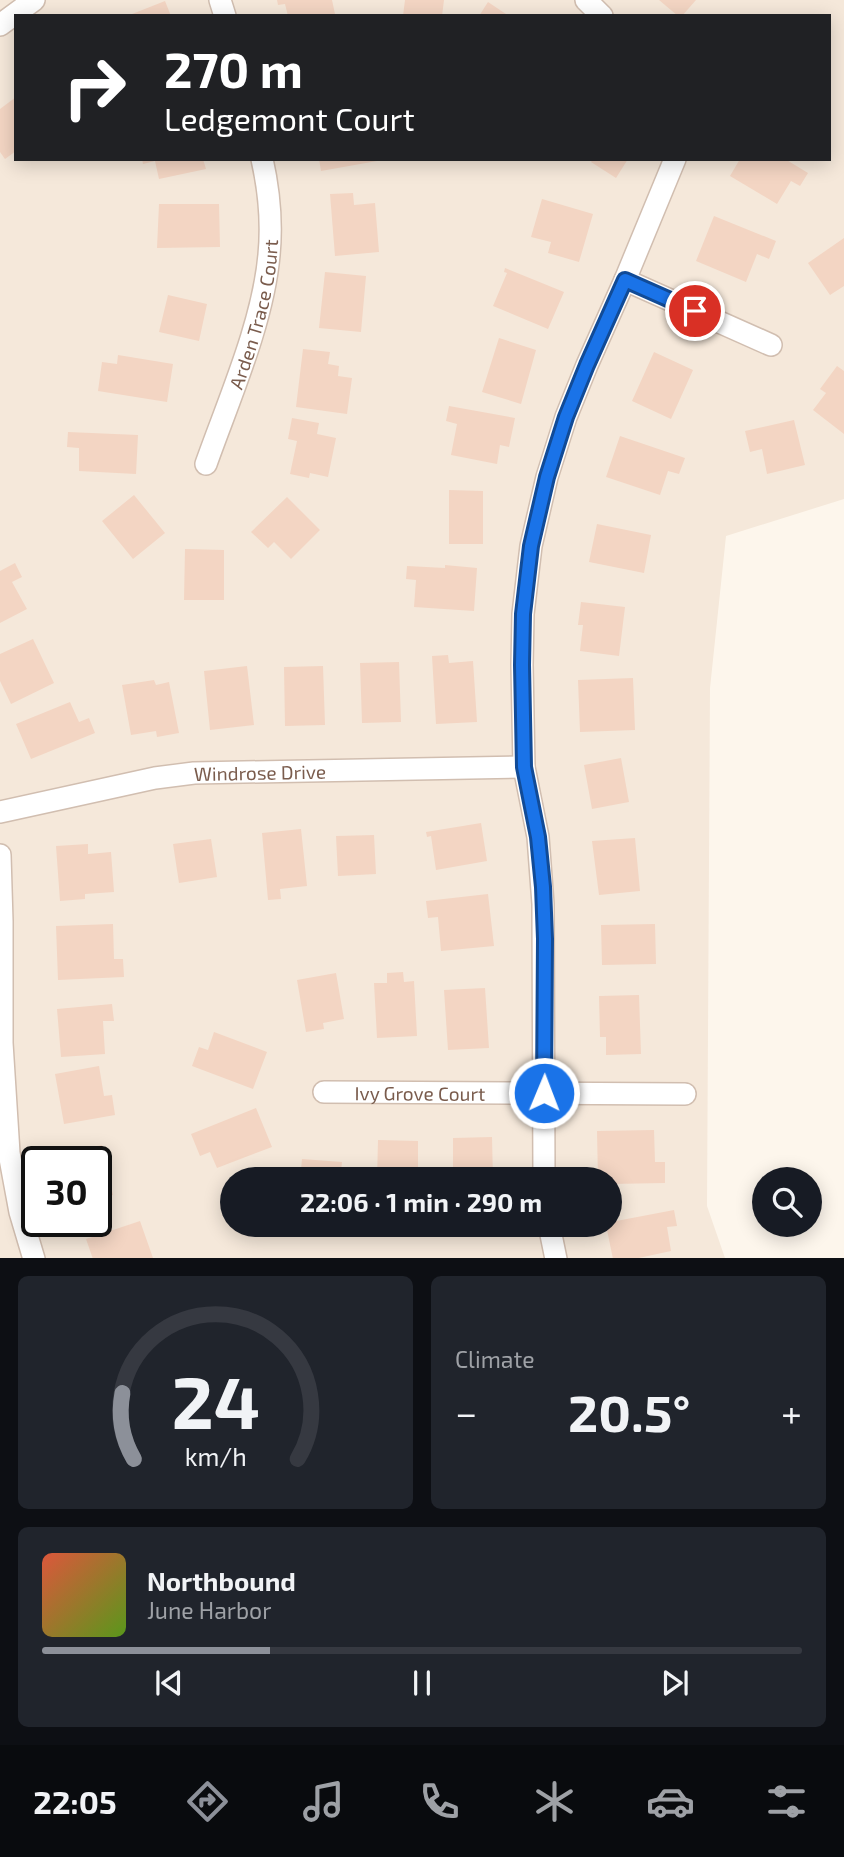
<!DOCTYPE html>
<html lang="en">
<head>
<meta charset="utf-8">
<style>
	body { margin:0; font-family:"Exo 2",sans-serif; background:#20242c; color:#f1f3f6; height:100vh; display:flex; flex-direction:column; font-size:26px; white-space:nowrap }
	* { box-sizing:border-box; margin:0 }
	p { font-size:23px; color:#9ea1a6 }
	.icon { flex:none; width:38px; height:38px; fill:none; stroke:currentColor; stroke-width:2; stroke-linecap:round; stroke-linejoin:round }
	.map { position:relative; height:1258px; overflow:hidden }
	.drawer { display:flex; flex-direction:column; gap:18px; padding:18px; background:#0d0f14; flex:1 }
	.drawer>* { flex:none }
	.hud { position:absolute; left:14px; top:14px; width:817px; height:147px; border-radius:0px; box-shadow:0 4px 18px #0003; background:#202124; color:#fff; overflow:hidden }
	.fabs { position:absolute; left:752px; top:1167px; display:grid; gap:14px }
	.fabs a { display:grid; place-items:center; width:70px; height:70px; border-radius:50%; background:#171b24; box-shadow:0 4px 18px #0003; font-size:35px }
	.speed { position:absolute; left:21px; top:1146px; display:flex; gap:14px; font-size:35px; font-weight:700; text-align:center }
	.speed>* { display:grid; place-content:center; width:91px; height:91px; border-radius:50%; background:#171b24; box-shadow:0 4px 18px #0003; line-height:1 }
	.speed .limit { border:4px solid #111; border-radius:10px; background:#fff; color:#111 }
	.pin { position:absolute; display:grid; place-items:center; width:60px; height:60px; color:#fff; margin:-30px; border:4px solid #fff; border-radius:50%; box-shadow:0 2px 7px #0007 }
	.me { position:absolute; width:77px; margin:-38px; rotate:1deg; stroke-linejoin:round; filter:drop-shadow(0 0 5px #0008) }
	.turn { display:flex; align-items:center; gap:24px; height:147px; padding:0 35px; font-size:32px }
	.turn .icon { width:91px; height:91px; stroke-width:2.5 }
	.turn b { display:block; font-size:49px; line-height:60px }
	.big { font-size:52px; font-weight:700; line-height:1.1 }
	.drawer .tile { flex:1; display:flex; flex-direction:column; justify-content:center; gap:10px; min-width:0; padding:0 24px; border-radius:10px; background:#20242c }
	.drawer .dial { align-items:center; gap:0 }
	.dial svg { height:182px; overflow:visible; fill:none; stroke:#363941; stroke-width:7; stroke-linecap:round; text-anchor:middle }
	.dial text { fill:#f1f3f6; stroke:none }
	.song { display:flex; align-items:center; gap:21px }
	.cover { width:84px; height:84px; border-radius:10px; background:linear-gradient(135deg,hsl(10 70% 55%),hsl(90 70% 35%)) }
	.played { height:7px; border-radius:4px; background:linear-gradient(90deg,#8c9099 30%,#363941 30%) }
	.keys { display:flex; justify-content:space-around; direction:ltr }
	.heat { display:flex; justify-content:space-between; align-items:center; font-size:38px; direction:ltr }
	.drawer .tiles { flex:1; display:grid; gap:18px; grid-template-columns:1fr 1fr }
	.tile:last-child { grid-column:span 2 }
	.trip { position:absolute; left:220px; top:1167px; width:402px; height:70px; border-radius:35px; background:#171b24; box-shadow:0 4px 18px #0003; font-weight:700; line-height:70px; text-align:center }
	.dock { display:flex; height:112px; justify-content:space-around; align-items:center; background:#090b0e; color:#9ea1a6 }
	.dock .icon { width:49px; height:49px }
	.dock .current { color:#8c9099 }
	.dock b { font-size:32px; color:#f1f3f6 }
	.map>svg:first-child { display:block }
</style>
</head>
<body>
<div class="map">
<svg width="844" height="1259" viewBox="0 0 844 1259">
	<rect width="100%" height="100%" fill="#fdf6ec"/>
	<path fill="#f5e8da" fill-rule="evenodd" d="M0,0H844V499L726,536L710,688L707,1206L725,1258L0,1259ZM16,16H830V159H16ZM37,1162H96V1222H37ZM233,1180H611V1225H233Z"/>
	<path fill="#f3d5c3" d="M277,0H332L335,14L328,16H288L285,4L278,5Z
		M405,0H444L442,16H403Z
		M659,0H696L682,16H678Z
		M165,1L171,16H127Z
		M488,2L509,16H479Z
		M16,97V151L5,159L0,152V109Z
		M142,159H203L206,169L159,179L155,161L143,164Z
		M319,159H377V161L321,171Z
		M593,159H628L616,178L591,162Z
		M740,159H785L808,173L800,186L791,181L777,204L730,176Z
		M353,193L354,205L375,203L379,252L335,256L330,194Z
		M542,199L593,214L579,262L548,253L551,242L531,237Z
		M159,204H219L220,247L157,248Z
		M714,216L776,241L769,259L757,254L746,282L696,261Z
		M844,238V286L830,295L808,263Z
		M505,268L564,292L548,329L493,306L507,273L504,272Z
		M325,272L366,276L361,332L319,328Z
		M168,295L207,304L199,341L159,332Z
		M499,338L536,350L521,404L482,392Z
		M303,349L330,352L328,364L339,366L338,376L352,378L347,414L296,407Z
		M654,352L693,370L671,419L632,401Z
		M118,355L173,364L167,402L98,391L102,362L117,364Z
		M837,366L844,371V434L813,410L826,393L820,389Z
		M449,406L515,418L509,447L500,445L497,464L451,455L457,424L446,421Z
		M292,418L319,423L317,434L336,438L328,477L310,473L309,478L290,474L297,441L288,439Z
		M794,420L805,465L767,474L762,449L750,452L745,431Z
		M68,432L138,435L136,474L79,471V448L67,447Z
		M620,436L685,458L679,474L668,471L660,495L606,477Z
		M449,490L483,491V544H449Z
		M134,495L165,533L133,559L102,521Z
		M287,497L320,530L291,559L274,542L268,548L251,532Z
		M597,524L651,535L644,573L589,562Z
		M185,549L224,550V600H184Z
		M15,563L22,577L12,582L27,609L0,623V571Z
		M445,565L477,568L474,611L414,607L416,580L406,579L407,566L445,568Z
		M581,602L625,607L619,656L580,651L583,625H578Z
		M33,639L54,683L11,704L0,681V654Z
		M448,655L449,663L473,661L477,722L436,724L432,656Z
		M399,662L401,722L362,723L360,663Z
		M247,666L254,725L210,730L204,671Z
		M323,666L325,725L285,726L284,667Z
		M633,678L635,730L580,732L578,680Z
		M154,680L156,685L169,682L179,733L157,737L156,731L131,735L122,685Z
		M70,702L79,722L89,718L95,733L31,759L16,724Z
		M621,758L629,802L592,809L584,765Z
		M481,823L487,861L436,870L431,836L427,837L426,832Z
		M301,829L307,886L280,889L281,899L268,900L262,833Z
		M374,835L376,874L338,876L336,836Z
		M635,838L640,891L599,895L592,841Z
		M211,839L217,877L179,883L173,844Z
		M88,844V854L111,852L114,892L85,894V899L60,901L56,846Z
		M488,894L494,946L441,951L438,917L428,918L426,901Z
		M113,924L114,959H123L124,977L58,980L56,926Z
		M655,924L656,964L602,965L601,925Z
		M403,972L404,982L414,981L417,1036L377,1038L374,983H387V973Z
		M336,973L344,1019L323,1023L324,1029L306,1032L297,980Z
		M485,988L489,1048L448,1050L444,990Z
		M639,995L641,1054L606,1055V1037H600L599,996Z
		M112,1004L114,1021H103L105,1054L61,1057L57,1009Z
		M214,1032L267,1052L253,1089L192,1066L199,1047L208,1050Z
		M99,1066L104,1096L112,1095L115,1115L64,1124L55,1074Z
		M256,1108L272,1147L217,1168L210,1152L200,1156L191,1134Z
		M654,1130L655,1162H665V1183L611,1184V1180H598L597,1131Z
		M492,1137L493,1180H453V1138Z
		M378,1140L418,1141V1180H377Z
		M102,1145L113,1195L96,1199V1162H69L67,1152Z
		M302,1159L342,1162L340,1180H300Z
		M674,1210L677,1226L667,1227L671,1251L634,1259H613L606,1225H611V1222Z
		M140,1221L153,1258L93,1259L86,1239Z"/>
	<g fill="none" stroke-linecap="round" stroke-linejoin="round">
		<g stroke="#d1beb0" stroke-width="24">
			<g id="minor">
				<path d="M220,0L225,16"/>
				<path d="M586,0L602,16"/>
				<path d="M0,25L34,0"/>
				<path d="M625,280L771,345"/>
				<path id="s1" d="M206,464C229,399 263,323 269,255C272,224 269,190 262,159"/>
				<path id="s2" d="M0,812L155,778L194,773L524,767"/>
				<path d="M0,855L2,921V1043L9,1153L20,1212L34,1259"/>
				<path id="s3" d="M324,1092L685,1094"/>
				<path d="M544,1180L543,904L538,837L524,767L522,665L523,614L531,546L547,477L566,417L587,365L625,280L675,159"/>
				<path d="M549,1225L556,1259"/>
			</g>
		</g>
		<use href="#minor" stroke="#fff" stroke-width="21"/>
	</g>
	<g fill="none" stroke-linecap="round" stroke-linejoin="round">
		<g stroke="#114b97" stroke-width="18">
			<path id="route" d="M544,1093L545,939L543,887L538,837L524,767L522,665L523,614L531,546L547,477L566,417L587,365L625,280L695,311"/>
		</g>
		<use href="#route" stroke="#1a73e8" stroke-width="12"/>
	</g>
	<g text-anchor="middle" dominant-baseline="central" stroke-width="5" stroke-linejoin="round" paint-order="stroke">
		<g font-size="19" fill="#7a5c4d" stroke="#fffaf3">
			<text stroke="none"><textPath href="#s1" startOffset="158">Arden Trace Court</textPath></text>
			<text stroke="none"><textPath href="#s2" startOffset="264">Windrose Drive</textPath></text>
			<text stroke="none"><textPath href="#s3" startOffset="96">Ivy Grove Court</textPath></text>
		</g>
	</g>
</svg>
<div class="fabs">
<a><svg class="icon" aria-label="search" viewBox="0 0 24 24"><circle cx="10" cy="10" r="6"/><path d="M15 15l6 6"/></svg></a>
</div>
<div class="speed"><div class="limit">30</div></div>
<div class="pin" style="left:695px;top:311px;background:#d93025"><svg class="icon" aria-label="arrive" viewBox="0 0 24 24"><path d="M6 21V4h12l-3 4 3 4H6"/></svg></div>
<svg class="me" style="left:544px;top:1093px" viewBox="-20 -20 40 40"><circle r="17" fill="#1a73e8" stroke="#fff" stroke-width="3"/><path d="M0-11L8 9 0 5-8 9z" fill="#fff"/></svg>
<div class="trip">22:06 · 1 min · 290 m</div>
<div class="hud">
<div class="turn"><svg class="icon" aria-label="right" viewBox="0 0 24 24"><path d="M7 20v-9h11M14 6l5 5-5 5"/></svg><div><b>270 m</b>Ledgemont Court</div></div>
</div>
</div>
<section class="drawer">
<div class="tiles">
<div class="tile dial"><svg viewBox="0 0 100 80">
<path d="M14 69A42 42 0 1 1 86 69"/>
<path d="M14 69A42 42 0 0 1 9 40" stroke="#8c9099"/>
<text x="50" y="56" font-size="32" font-weight="700">24</text>
<text x="50" y="72" font-size="11">km/h</text>
</svg></div>
<div class="tile"><p>Climate</p>
<div class="heat"><a>−</a><b class="big">20.5°</b><a>+</a></div>
</div>
<div class="tile">
<div class="song"><i class="cover"></i><div><b>Northbound</b><p>June Harbor</p></div></div>
<div class="played"></div>
<div class="keys"><svg class="icon" aria-label="previous" viewBox="0 0 24 24"><path d="M18 5L8 12l10 7zM5 5v14"/></svg><svg class="icon" aria-label="pause" viewBox="0 0 24 24"><path d="M8 5v14M16 5v14"/></svg><svg class="icon" aria-label="next" viewBox="0 0 24 24"><path d="M6 5l10 7-10 7zM19 5v14"/></svg></div>
</div>
</div>
</section>
<nav class="dock">
<b>22:05</b>
<svg class="icon current" aria-label="directions" viewBox="0 0 24 24"><path d="M12 3l9 9-9 9-9-9zM9 14v-3h6M13 9l2 2-2 2"/></svg>
<svg class="icon" aria-label="music" viewBox="0 0 24 24"><path d="M9 18V5l10-2v13"/><circle cx="6" cy="18" r="3"/><circle cx="16" cy="16" r="3"/></svg>
<svg class="icon" aria-label="phone" viewBox="0 0 24 24"><path d="M5 4h4l2 5-3 2q2 4 5 5l2-3 5 2v4C11 20 4 13 5 4z"/></svg>
<svg class="icon" aria-label="climate" viewBox="0 0 24 24"><path d="M12 3v18M4 7l16 10M4 17L20 7"/></svg>
<svg class="icon" aria-label="car" viewBox="0 0 24 24"><path d="M5 17H2v-5l4-1 3-4h7l3 4 3 1v5h-3M9 17h6M6 11h13"/><circle cx="7" cy="17" r="2"/><circle cx="17" cy="17" r="2"/></svg>
<svg class="icon" aria-label="filters" viewBox="0 0 24 24"><path d="M4 7h16M4 17h16"/><circle cx="9" cy="7" r="2"/><circle cx="15" cy="17" r="2"/></svg>
</nav>
</body>
</html>
